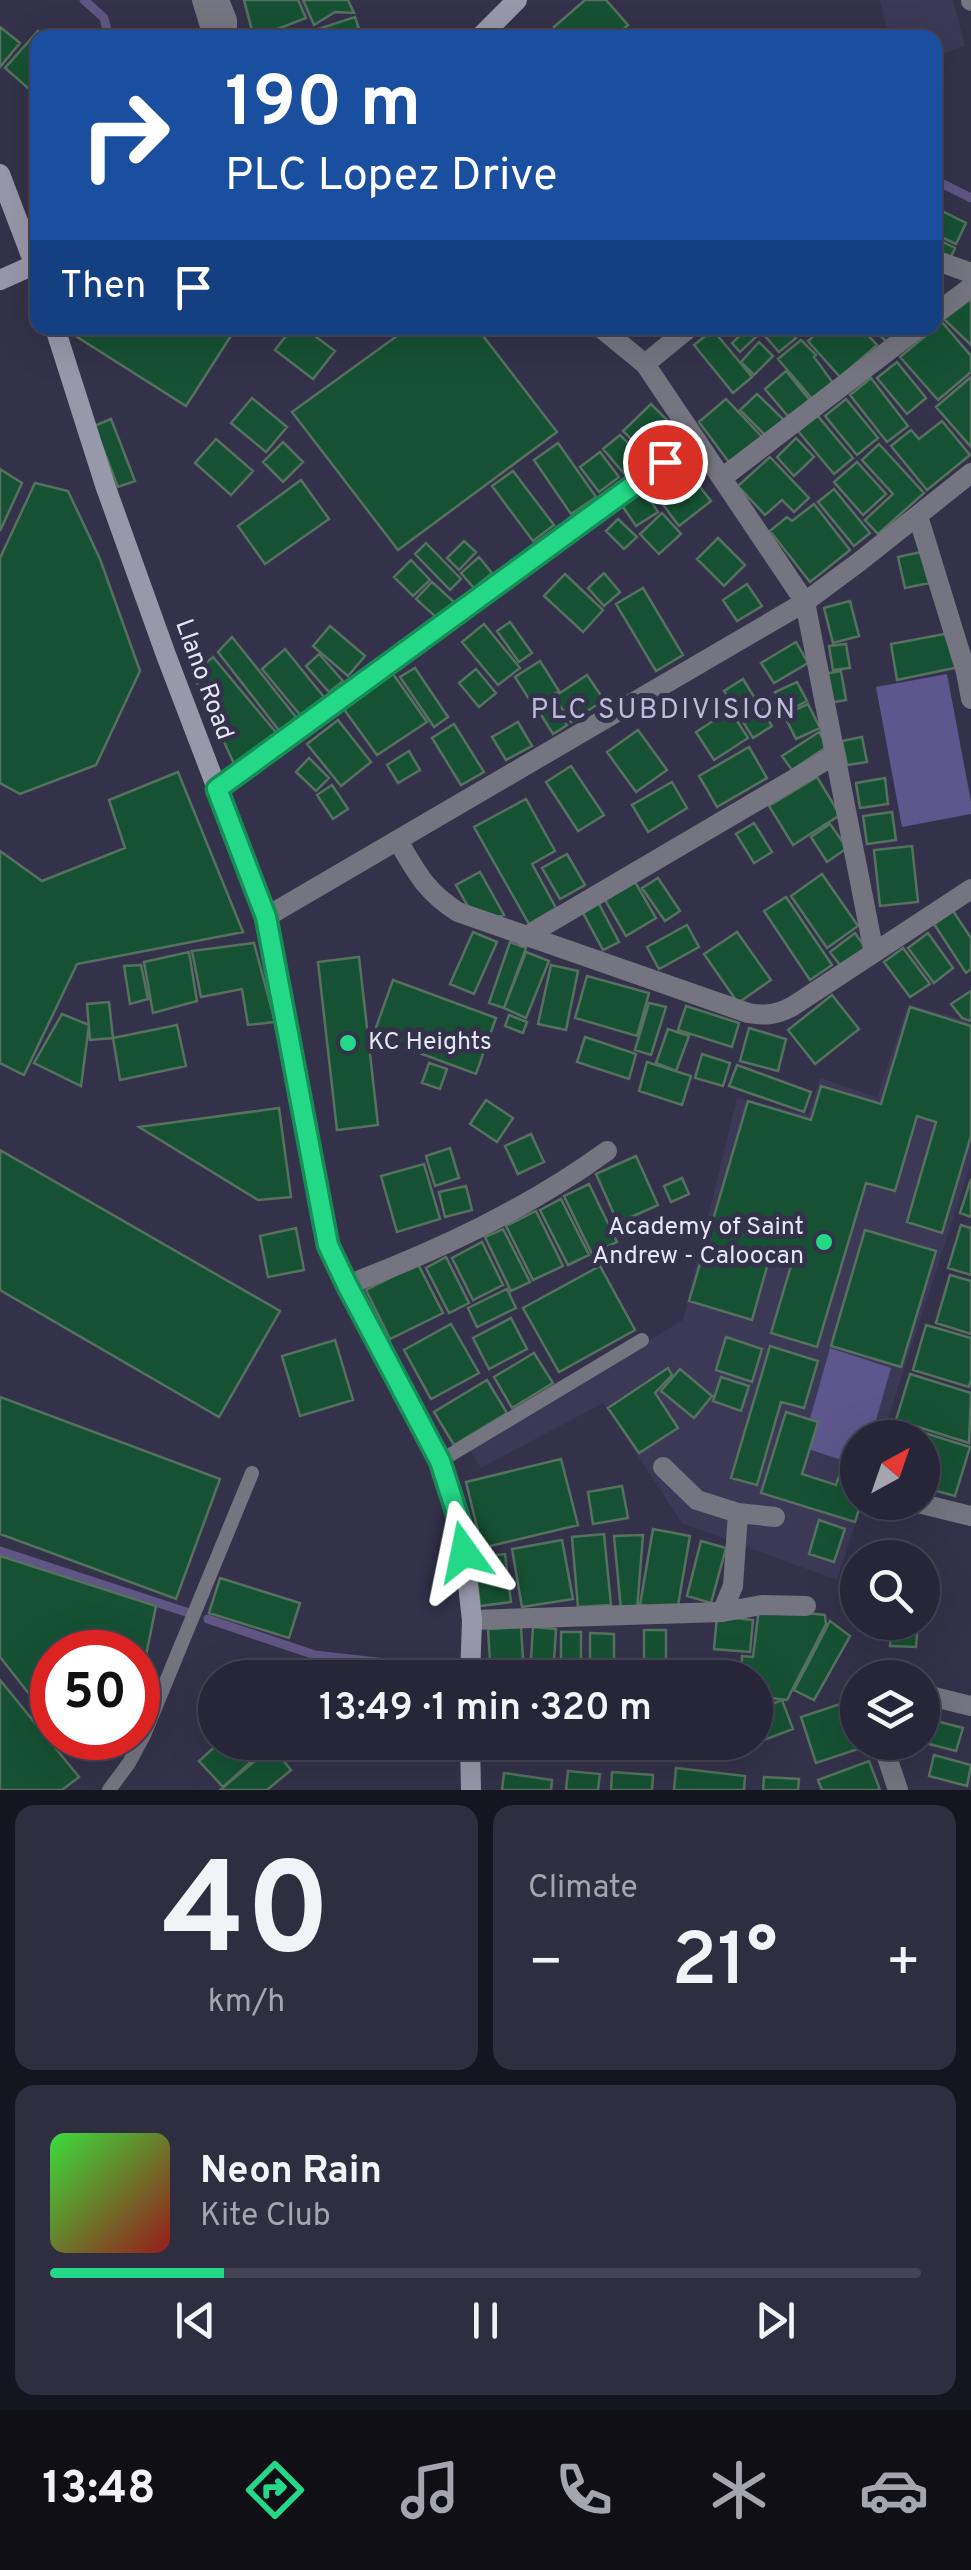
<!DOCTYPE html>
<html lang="en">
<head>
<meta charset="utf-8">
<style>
	body { margin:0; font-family:Overpass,sans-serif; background:#2f2e40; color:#f1f3f6; height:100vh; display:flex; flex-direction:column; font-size:38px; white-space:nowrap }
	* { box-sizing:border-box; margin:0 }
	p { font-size:32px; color:#a4a5ae }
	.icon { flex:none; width:55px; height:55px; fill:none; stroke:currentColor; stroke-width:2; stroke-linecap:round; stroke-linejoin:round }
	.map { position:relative; height:1790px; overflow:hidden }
	.drawer { display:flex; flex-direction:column; gap:15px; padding:15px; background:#15151f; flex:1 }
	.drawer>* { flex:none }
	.banner { position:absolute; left:30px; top:30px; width:912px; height:305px; border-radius:20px; box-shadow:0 10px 40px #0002,0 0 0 2px #434353; background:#1a4fa0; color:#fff; overflow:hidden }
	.needle { width:65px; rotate:40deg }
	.buttons { position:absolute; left:840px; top:1420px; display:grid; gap:20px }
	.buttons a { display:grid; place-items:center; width:100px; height:100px; border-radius:50%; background:#272638; box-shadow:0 10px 40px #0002,0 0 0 2px #434353; font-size:50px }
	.speed { position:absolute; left:30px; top:1630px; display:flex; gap:20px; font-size:50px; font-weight:700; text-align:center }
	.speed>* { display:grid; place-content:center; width:130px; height:130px; border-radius:50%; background:#272638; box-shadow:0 10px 40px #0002,0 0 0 2px #434353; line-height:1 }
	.speed .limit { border:15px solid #d22; background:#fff; color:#111 }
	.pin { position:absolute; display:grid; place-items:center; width:85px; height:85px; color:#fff; margin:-42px; border:5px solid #fff; border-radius:50%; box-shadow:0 2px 10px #0007 }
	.me { position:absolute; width:110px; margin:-55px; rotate:348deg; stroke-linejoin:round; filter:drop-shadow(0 0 8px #0008) }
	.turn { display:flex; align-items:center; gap:35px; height:210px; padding:0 30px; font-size:45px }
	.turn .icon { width:130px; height:130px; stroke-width:2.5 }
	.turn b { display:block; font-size:70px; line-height:85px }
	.then { display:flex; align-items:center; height:95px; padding:0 30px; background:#0003; gap:20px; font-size:38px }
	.big { font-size:75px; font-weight:600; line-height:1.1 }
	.drawer .card { flex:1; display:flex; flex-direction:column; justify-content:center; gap:15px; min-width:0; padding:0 35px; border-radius:20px; background:#2f2e40 }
	.drawer .dial { align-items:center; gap:0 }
	.dial b { font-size:130px; line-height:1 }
	.song { display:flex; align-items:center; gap:30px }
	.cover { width:120px; height:120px; border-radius:15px; background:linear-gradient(135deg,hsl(120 70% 55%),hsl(0 70% 35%)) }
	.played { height:10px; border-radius:5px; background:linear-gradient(90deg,#23d886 20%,#434353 20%) }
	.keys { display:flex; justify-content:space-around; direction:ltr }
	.heat { display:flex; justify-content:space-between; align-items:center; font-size:55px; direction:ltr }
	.drawer .tiles { flex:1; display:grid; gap:15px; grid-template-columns:1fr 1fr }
	.card:last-child { grid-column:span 2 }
	.trip { position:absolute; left:198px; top:1660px; width:575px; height:100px; border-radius:50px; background:#272638; box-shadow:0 10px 40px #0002,0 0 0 2px #434353; font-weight:600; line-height:100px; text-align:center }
	.menu { display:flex; height:160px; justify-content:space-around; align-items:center; background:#100f16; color:#a4a5ae }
	.menu .icon { width:70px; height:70px }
	.menu .selected { color:#23d886 }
	.menu b { font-size:45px; color:#f1f3f6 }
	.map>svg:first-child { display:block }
</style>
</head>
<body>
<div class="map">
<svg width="971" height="1790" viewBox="0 0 971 1790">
	<rect width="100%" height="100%" fill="#34324a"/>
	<path fill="#3c3957" d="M880,0H953L965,46L935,56V38L889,37Z
		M908,1004L971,1022V1163L882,1437L858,1438V1502L862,1503L837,1580L682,1523L603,1403L481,1468L470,1450L683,1320L737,1098L808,1115L820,1078L877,1097Z"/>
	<path fill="#5d578d" d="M947,674L971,802V814L902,827L876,687Z
		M830,1348L891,1368L871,1437L858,1438L857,1465L802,1447Z"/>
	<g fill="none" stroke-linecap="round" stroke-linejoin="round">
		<path stroke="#5f5683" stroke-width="9" d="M84,0L104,18L109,38
			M935,180L971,198
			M0,1551L186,1612
			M208,1619L315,1655L440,1669"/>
	</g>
	<path fill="#165133" stroke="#567160" stroke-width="2.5" d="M244,0H298L306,18L254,38Z
		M303,0H348L354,13L335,12L314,25Z
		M585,0H606L628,25L614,38H563L554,27Z
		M355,17L362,38H314L312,31Z
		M0,27L20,43L0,67Z
		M38,31L45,38H38V78L28,88L5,68Z
		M942,211L966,223L956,244L935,234V225Z
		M935,238L955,248L949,261L935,255Z
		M971,299V345L944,319Z
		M942,322L971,356V372L938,400L900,357Z
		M63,328H236L186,406Z
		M292,328H304L335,351L313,379L275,350Z
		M408,328H477L557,432L398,550L292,412Z
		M748,328H751L758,335L740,352L732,343Z
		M758,328H787L796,338L779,352Z
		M822,328H861L877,345L840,377L808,341Z
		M872,328H904L888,343Z
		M713,330L752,377L733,393L694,345Z
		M801,340L816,355L814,357L833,383L814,401L778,359Z
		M759,342L773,356L754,375L741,362Z
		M897,362L926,398L907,414L877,378Z
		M786,371L812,403L791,420L765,389Z
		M971,377V447L936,407Z
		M871,378L908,426L887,442L850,395Z
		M757,394L784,420L767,437L740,410Z
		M252,398L287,427L266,452L231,423Z
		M726,399L763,438L731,465L699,422Z
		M846,399L878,438L857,455L825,416Z
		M651,404L673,426L647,455L623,431Z
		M817,415L853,458L834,474L798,431Z
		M111,419L135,481L118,487L94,426Z
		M942,421L970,455L927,490L891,446L911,430L919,439Z
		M620,435L645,460L627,477L603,449Z
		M796,438L814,457L794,476L777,457Z
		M216,439L253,471L231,495L195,463Z
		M283,442L303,462L283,482L263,462Z
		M558,443L596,497L571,514L534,460Z
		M879,444L924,493L878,534L865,520L893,494L862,460Z
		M600,452L619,477L599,492L580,467Z
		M770,457L809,498L794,512L782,500L765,515L738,486Z
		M857,462L886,494L863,515L834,482Z
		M0,469L22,483L0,531Z
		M686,469L711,501L679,526L655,494Z
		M513,471L554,525L533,541L492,486Z
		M301,480L329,519L265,564L238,526Z
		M35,483L68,491L100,559L140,671L96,765L20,794L0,783V558Z
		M834,489L870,533L854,546L818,502Z
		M644,490L658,512L636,526L621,504Z
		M814,504L850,550L810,582L770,531L787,517L792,521Z
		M662,513L681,534L659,554L640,534Z
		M618,519L637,537L624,549L606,531Z
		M718,538L745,565L724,586L697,559Z
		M464,541L476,552L459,570L447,558Z
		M426,543L461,579L450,590L415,554Z
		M921,552L929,583L905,588L898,557Z
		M479,557L492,573L474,588L461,573Z
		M411,560L430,580L413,596L394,577Z
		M604,573L620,592L604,606L588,588Z
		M565,574L603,610L583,632L544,596Z
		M432,582L454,602L438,619L416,599Z
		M747,584L762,606L737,621L723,600Z
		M643,588L683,655L656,671L616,604Z
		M850,601L859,636L833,643L824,608Z
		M510,622L532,653L519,662L497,631Z
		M484,624L520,668L498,685L462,642Z
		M330,626L365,656L348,676L313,646Z
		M950,633L959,667L897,680L891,644Z
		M232,637L299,721L281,733L218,652Z
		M796,642L808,663L774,683L761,663Z
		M846,644L850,668L833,670L829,646Z
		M285,649L324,697L301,716L262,669Z
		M319,654L343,681L329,692L306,666Z
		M213,657L279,736L236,768L193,674Z
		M540,661L559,691L534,707L515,677Z
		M415,668L448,717L434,727L400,677Z
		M476,669L496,693L479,707L459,683Z
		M841,671L846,700L829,703L824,674Z
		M393,674L427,722L377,755L343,708Z
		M587,675L604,700L571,722L554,697Z
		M743,679L772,726L753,738L724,691Z
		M797,682L807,701L785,712L775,692Z
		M552,701L567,725L553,734L538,710Z
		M808,704L820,728L796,739L784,715Z
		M730,710L748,738L714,760L696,732Z
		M338,720L371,762L341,786L307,744Z
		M518,722L532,746L506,760L492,737Z
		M454,724L484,772L461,785L432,738Z
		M638,730L667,770L636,792L607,752Z
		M819,732L828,746L792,770L782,756Z
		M862,737L867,762L847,765L842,741Z
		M749,747L767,778L717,807L699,776Z
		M409,751L420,770L398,783L387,765Z
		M309,758L329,778L316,791L296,772Z
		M571,766L604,815L578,831L546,782Z
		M178,772L243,932L77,964L24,1075L0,1063V851L42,881L125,848L109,800Z
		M817,777L840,815L793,845L769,806Z
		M885,778L888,804L860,808L856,783Z
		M672,782L687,808L648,832L632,805Z
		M332,785L348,809L333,819L317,795Z
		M526,799L555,851L532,864L556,908L529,924L474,827Z
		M892,812L896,840L867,844L863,816Z
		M754,823L772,852L754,863L736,834Z
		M830,824L847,848L827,862L811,837Z
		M912,846L918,902L880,906L874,850Z
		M567,854L585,885L560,899L542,868Z
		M480,872L504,915L491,919L470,910L456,885Z
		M822,874L858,926L827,948L791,896Z
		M658,878L680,911L665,921L642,888Z
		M635,882L656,918L626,936L605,900Z
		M786,897L832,965L810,980L764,911Z
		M598,902L619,942L603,950L582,911Z
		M953,911L971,938V969L966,973L934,924Z
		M687,925L699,947L659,969L647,947Z
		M473,932L497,942L474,994L450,984Z
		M737,932L771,980L738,1003L704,954Z
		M855,933L867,950L843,969L830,952Z
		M928,933L953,968L934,983L908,948Z
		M510,942L526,948L504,1008L489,1003Z
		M254,943L275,1022L248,1025L242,989L201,997L192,951Z
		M903,948L930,984L910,997L884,962Z
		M189,952L197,1001L153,1013L144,962Z
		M526,952L549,961L526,1018L504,1008Z
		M359,957L378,1125L337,1130L318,962Z
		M141,965L148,999L130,1004L124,966Z
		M551,965L578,971L566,1030L538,1024Z
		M587,976L649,993L637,1036L575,1018Z
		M393,980L496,1018L476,1074L373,1036Z
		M971,991V1021L962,1018L951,1004Z
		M832,995L859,1029L815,1064L788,1030Z
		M109,1002L113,1038L90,1040L87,1004Z
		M649,1003L666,1007L651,1055L635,1050Z
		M686,1006L739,1023L732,1047L678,1030Z
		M910,1007L971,1026V1136L942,1233L907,1222L936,1122L917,1116L895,1191L866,1183L817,1347L771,1333L794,1256L772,1249L752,1320L689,1301L748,1101L811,1120L821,1086L881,1104Z
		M62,1014L89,1025L81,1086L34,1063Z
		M509,1015L527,1022L523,1033L505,1026Z
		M177,1025L186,1066L120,1080L113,1038Z
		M749,1028L786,1039L778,1071L740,1061Z
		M668,1029L689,1036L676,1071L656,1063Z
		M585,1037L636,1054L629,1079L577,1062Z
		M702,1054L730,1063L723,1086L695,1078Z
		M647,1062L691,1076L682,1105L639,1091Z
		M429,1063L447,1069L440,1089L422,1083Z
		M737,1065L811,1092L804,1112L729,1086Z
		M486,1100L513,1118L497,1142L470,1124Z
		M279,1108L291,1197L258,1200L139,1127Z
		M531,1134L544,1162L518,1174L505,1146Z
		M450,1148L459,1178L435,1186L426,1156Z
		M0,1150L280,1311L219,1417L0,1290Z
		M636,1156L658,1205L618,1223L596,1174Z
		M424,1164L440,1219L397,1232L381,1176Z
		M682,1178L689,1194L671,1202L664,1186Z
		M971,1179V1217L960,1213Z
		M589,1184L617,1242L592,1254L564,1196Z
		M466,1186L472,1210L445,1217L439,1192Z
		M561,1199L589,1255L568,1265L540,1210Z
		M536,1211L563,1266L533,1280L506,1226Z
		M961,1225L971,1228V1275L948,1268Z
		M296,1228L304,1270L268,1277L260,1236Z
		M503,1229L530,1282L511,1291L485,1237Z
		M865,1230L936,1251L901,1367L831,1346Z
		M482,1242L503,1285L473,1300L452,1258Z
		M446,1257L469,1303L449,1313L426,1268Z
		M418,1264L443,1313L390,1339L366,1290Z
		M600,1266L635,1330L559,1372L523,1308Z
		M950,1275L971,1281V1334L936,1323Z
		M507,1289L516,1308L477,1327L468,1308Z
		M511,1318L527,1349L489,1369L473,1338Z
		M451,1324L479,1373L431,1399L404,1350Z
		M926,1325L971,1338V1379L969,1387L913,1370Z
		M726,1337L762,1349L752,1382L716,1370Z
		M335,1340L353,1400L300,1416L282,1356Z
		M770,1346L818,1361L804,1408L781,1402L757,1485L731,1478Z
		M534,1353L553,1383L512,1408L494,1377Z
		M668,1368L672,1375L655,1393L678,1428L639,1453L608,1408Z
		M680,1369L712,1396L694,1418L661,1391Z
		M910,1374L971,1393L969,1443L896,1420Z
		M721,1377L749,1386L741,1411L713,1401Z
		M487,1380L507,1413L454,1445L434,1412Z
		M0,1397L220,1479L176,1599L0,1534Z
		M786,1412L818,1422L802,1474L836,1485L840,1473L858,1479V1502H861L855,1522L761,1493Z
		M898,1425L915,1431L913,1438L894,1436Z
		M918,1431L970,1447L955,1496L922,1487V1438H916Z
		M561,1459L578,1525L482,1548L466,1482Z
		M622,1486L628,1518L593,1524L588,1492Z
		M819,1520L845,1529L834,1562L809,1554Z
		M653,1529L690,1536L677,1611L640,1605Z
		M604,1534L611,1605L578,1607L572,1537Z
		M643,1535L637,1610H621L614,1536Z
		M562,1540L573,1599L522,1607L512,1549Z
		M701,1541L726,1548L711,1603L687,1596Z
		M505,1554L511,1602L480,1606L474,1557Z
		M0,1556L156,1606L138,1695V1652H52V1723L0,1657Z
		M220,1578L300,1603L289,1638L209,1613Z
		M759,1608L825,1615L826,1624L787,1700L755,1696V1678H741L742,1656L753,1657Z
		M717,1616L753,1620L750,1652L714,1649Z
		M830,1621L850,1636L814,1700L794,1690Z
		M892,1622H918L916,1647L890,1646Z
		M521,1627L524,1675L491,1677L488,1629Z
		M533,1627L556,1629L553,1677L530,1675Z
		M644,1630H666V1670H644Z
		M561,1632H581V1678H561Z
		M590,1633L614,1634V1678H590Z
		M676,1665L716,1667L719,1678H676Z
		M0,1680L79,1777L62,1790H0Z
		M782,1700L793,1729L756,1743L755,1711Z
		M843,1703L858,1749L816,1763L801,1717Z
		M932,1720L963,1728L956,1751L925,1743Z
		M64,1738H119L109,1759L73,1748Z
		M220,1742H273L223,1787L199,1761Z
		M640,1742H743V1752L640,1748Z
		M272,1747L291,1770L267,1790H220Z
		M934,1755L971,1765L967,1786L929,1776Z
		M869,1761L880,1790H822L818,1780Z
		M676,1768L745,1776L744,1790H674Z
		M568,1771L600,1774L598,1790H566Z
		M612,1772L653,1775L652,1790H611Z
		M504,1773L552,1780L551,1790H502Z
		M764,1777L799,1779L798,1790H763Z"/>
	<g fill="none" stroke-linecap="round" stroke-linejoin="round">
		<path stroke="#757581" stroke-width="14" d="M440,1461L642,1340
			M109,1790L129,1763L144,1735L252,1473"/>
		<path stroke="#757581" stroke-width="20" d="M202,0L210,26L221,38
			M219,0L227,20V38
			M971,0V1
			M935,260L971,273
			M935,314L971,287
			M601,328L645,364L805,602L874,953
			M645,364L689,328
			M722,478L918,328
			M918,516L966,672L971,699
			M217,789L695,440
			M398,841C417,873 426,892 458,912L748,1013C765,1016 777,1015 793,1006L971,889
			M266,917L805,602L859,562L971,473
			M525,937L835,755
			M347,1285C439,1250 527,1209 607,1151
			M663,1467L697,1500L738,1513
			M914,1502L971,1516
			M722,1612L762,1605L806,1606
			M472,1620L722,1612L733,1586L738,1513L775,1517
			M922,1694L971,1706
			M882,1742L898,1790"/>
		<path stroke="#9898ab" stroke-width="20" d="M479,38L517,0
			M0,174L38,274
			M0,280L38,263
			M55,328L105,485L166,655L266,917L328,1245L446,1475L459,1521L464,1551L472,1620L470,1678
			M470,1742L471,1790"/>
	</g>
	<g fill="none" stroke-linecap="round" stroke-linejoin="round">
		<g stroke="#178c57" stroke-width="25">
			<path id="route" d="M464,1552L459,1520L440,1461L347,1285L328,1245L266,917L217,789L665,462"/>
		</g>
		<use href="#route" stroke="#23d886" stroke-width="18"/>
	</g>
	<g fill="#23d886" stroke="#34324a" stroke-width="4">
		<circle cx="348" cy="1043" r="10"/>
		<circle cx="824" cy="1242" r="10"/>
	</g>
	<g text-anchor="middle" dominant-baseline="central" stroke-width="10" stroke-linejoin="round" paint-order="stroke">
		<g font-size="25" fill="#e6e6f5" stroke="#34324a">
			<text transform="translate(203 680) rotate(70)">Llano Road</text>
		</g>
		<g font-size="25" fill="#e6e6f5" stroke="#34324a" text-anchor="start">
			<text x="368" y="1043">KC Heights</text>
			<text x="804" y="1228" text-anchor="end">Academy of Saint<tspan x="804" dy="29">Andrew - Caloocan</tspan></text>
		</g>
		<g font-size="28" letter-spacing="2.5" fill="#bdbcda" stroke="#34324a">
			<text x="664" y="711">PLC SUBDIVISION</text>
		</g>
	</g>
</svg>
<div class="buttons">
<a><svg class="needle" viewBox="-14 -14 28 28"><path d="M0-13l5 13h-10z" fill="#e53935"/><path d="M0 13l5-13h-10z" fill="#a4a5ae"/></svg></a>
<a><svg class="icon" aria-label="search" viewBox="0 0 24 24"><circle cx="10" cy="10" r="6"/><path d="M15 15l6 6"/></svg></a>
<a><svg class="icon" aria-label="layers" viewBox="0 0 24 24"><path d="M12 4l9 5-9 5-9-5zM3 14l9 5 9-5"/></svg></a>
</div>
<div class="speed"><div class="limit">50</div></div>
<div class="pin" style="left:665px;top:462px;background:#d93025"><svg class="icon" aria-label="arrive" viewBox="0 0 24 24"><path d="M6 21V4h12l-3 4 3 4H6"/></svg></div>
<svg class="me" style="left:464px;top:1552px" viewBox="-20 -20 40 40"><path d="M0-17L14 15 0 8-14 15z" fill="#23d886" stroke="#fff" stroke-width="4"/></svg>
<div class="trip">13:49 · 1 min · 320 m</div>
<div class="banner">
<div class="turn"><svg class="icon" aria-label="right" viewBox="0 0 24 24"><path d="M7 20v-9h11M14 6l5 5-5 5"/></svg><div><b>190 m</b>PLC Lopez Drive</div></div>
<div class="then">Then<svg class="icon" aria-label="arrive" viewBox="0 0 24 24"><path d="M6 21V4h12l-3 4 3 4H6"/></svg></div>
</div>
</div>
<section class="drawer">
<div class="tiles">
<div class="card dial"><b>40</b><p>km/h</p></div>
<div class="card"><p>Climate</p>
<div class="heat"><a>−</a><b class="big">21°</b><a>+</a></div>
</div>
<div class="card">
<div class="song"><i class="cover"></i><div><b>Neon Rain</b><p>Kite Club</p></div></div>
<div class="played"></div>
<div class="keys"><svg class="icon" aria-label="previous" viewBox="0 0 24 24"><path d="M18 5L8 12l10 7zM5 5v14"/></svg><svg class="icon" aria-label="pause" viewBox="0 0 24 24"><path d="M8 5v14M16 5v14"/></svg><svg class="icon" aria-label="next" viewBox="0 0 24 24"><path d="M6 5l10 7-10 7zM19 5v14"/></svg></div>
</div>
</div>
</section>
<nav class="menu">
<b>13:48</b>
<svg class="icon selected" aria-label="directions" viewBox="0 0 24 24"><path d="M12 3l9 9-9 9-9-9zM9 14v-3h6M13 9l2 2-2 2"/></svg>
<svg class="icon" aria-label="music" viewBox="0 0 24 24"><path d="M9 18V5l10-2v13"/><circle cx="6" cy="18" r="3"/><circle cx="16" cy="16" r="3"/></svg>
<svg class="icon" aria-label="phone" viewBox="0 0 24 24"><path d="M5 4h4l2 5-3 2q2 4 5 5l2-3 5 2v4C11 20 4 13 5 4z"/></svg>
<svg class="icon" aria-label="climate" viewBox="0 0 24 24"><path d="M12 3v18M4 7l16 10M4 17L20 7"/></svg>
<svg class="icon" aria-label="car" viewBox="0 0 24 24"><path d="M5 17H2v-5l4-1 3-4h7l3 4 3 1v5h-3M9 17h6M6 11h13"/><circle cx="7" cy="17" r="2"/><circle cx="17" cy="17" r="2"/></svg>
</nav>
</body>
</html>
